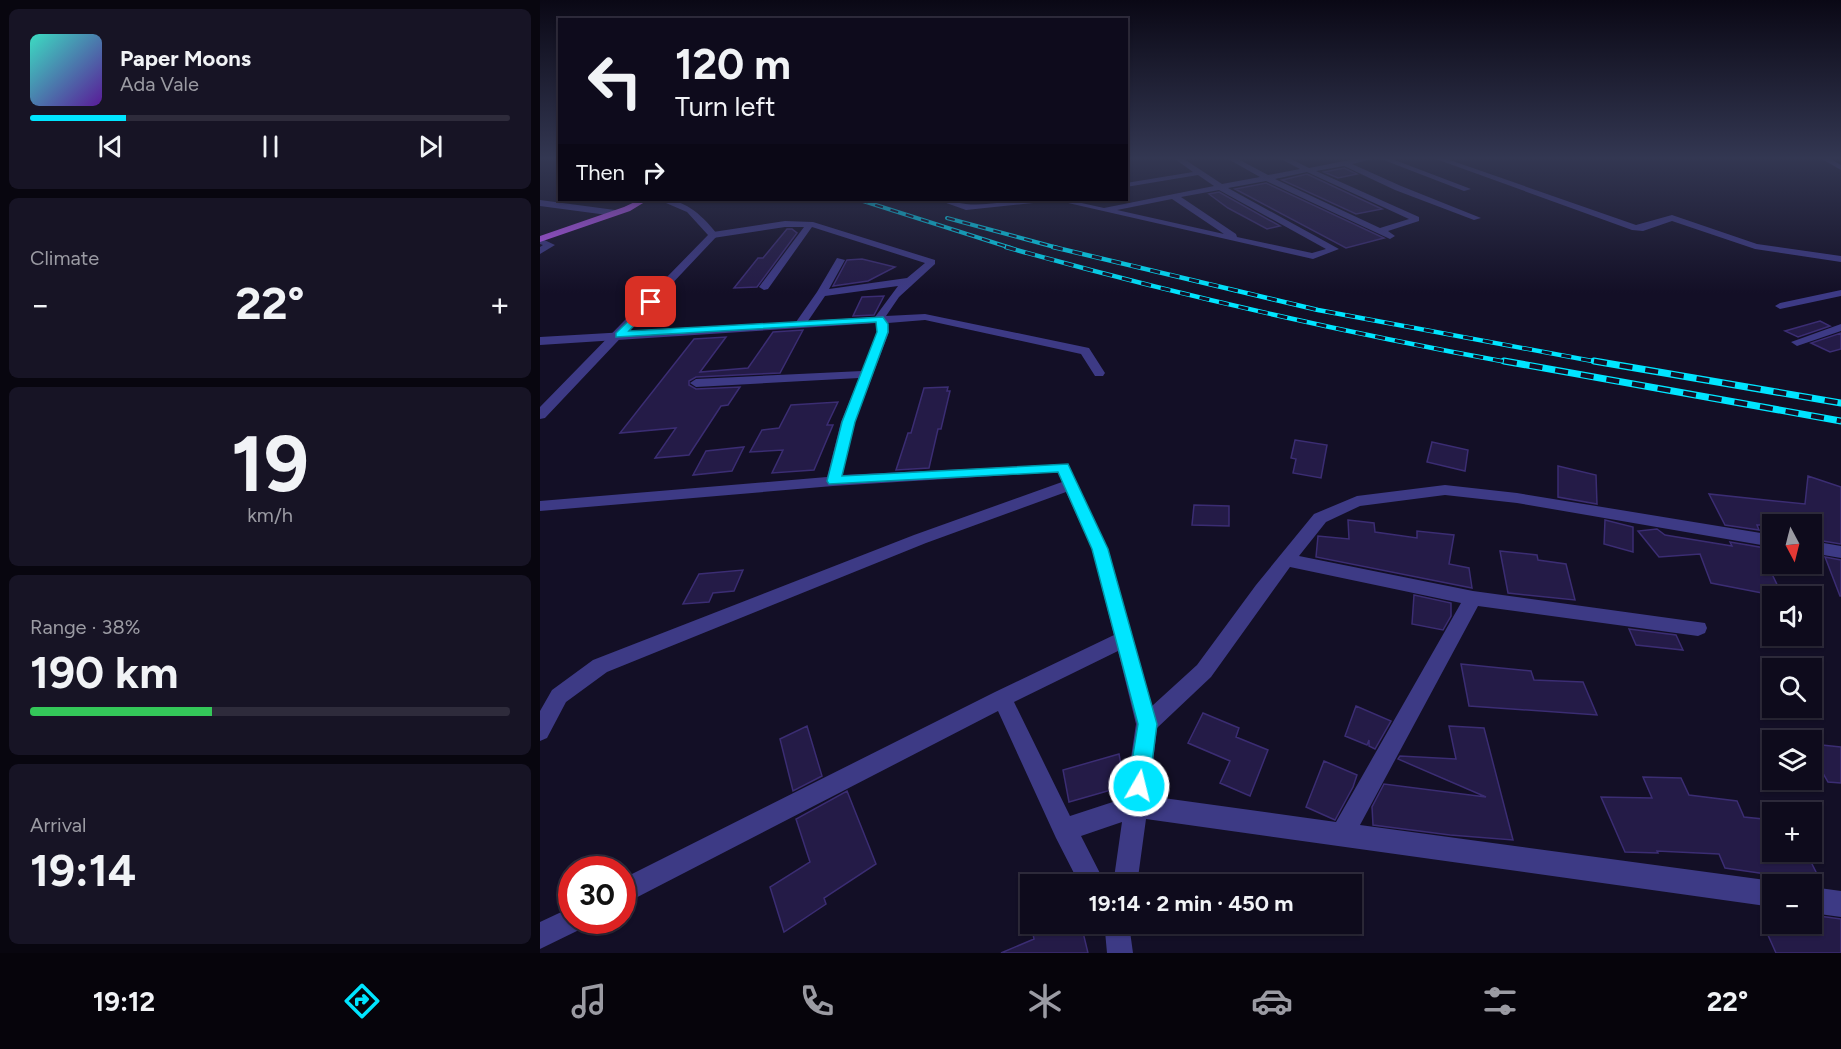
<!DOCTYPE html>
<html lang="en">
<head>
<meta charset="utf-8">
<style>
	body { margin:0; font-family:Figtree,sans-serif; background:#171425; color:#f1f3f6; height:100vh; display:flex; flex-direction:column; font-size:22px; white-space:nowrap }
	* { box-sizing:border-box; margin:0 }
	p { font-size:20px; color:#9b9ba3 }
	.icon { flex:none; width:33px; height:33px; fill:none; stroke:currentColor; stroke-width:2; stroke-linecap:round; stroke-linejoin:round }
	.map { position:relative; flex:1; overflow:hidden }
	.details { display:flex; flex-direction:column; gap:9px; padding:9px; background:#08060f; width:540px }
	.details>* { flex:none }
	.guide { position:absolute; left:18px; top:18px; width:570px; height:183px; border-radius:0px; box-shadow:0 2px 4px #0004,0 0 0 2px #2e2b3b; background:#0e0b1c; color:#f1f3f6; overflow:hidden }
	.needle { width:39px; rotate:173deg }
	.fabs { position:absolute; left:1222px; top:514px; display:grid; gap:12px }
	.fabs a { display:grid; place-items:center; width:60px; height:60px; border-radius:0px; background:#0e0b1c; box-shadow:0 2px 4px #0004,0 0 0 2px #2e2b3b; font-size:30px }
	.speed { position:absolute; left:18px; top:856px; display:flex; gap:12px; font-size:30px; font-weight:700; text-align:center }
	.speed>* { display:grid; place-content:center; width:78px; height:78px; border-radius:50%; background:#0e0b1c; box-shadow:0 2px 4px #0004,0 0 0 2px #2e2b3b; line-height:1 }
	.speed .limit { border:9px solid #d22; background:#fff; color:#111 }
	.pin { position:absolute; display:grid; place-items:center; width:51px; height:51px; color:#fff; margin:-26px; border-radius:12px; box-shadow:0 3px 9px #0006 }
	.me { position:absolute; width:66px; margin:-33px; rotate:8deg; stroke-linejoin:round; filter:drop-shadow(0 0 4px #0008) }
	.turn { display:flex; align-items:center; gap:21px; height:126px; padding:0 18px; font-size:27px }
	.turn .icon { width:78px; height:78px; stroke-width:2.5 }
	.turn b { display:block; font-size:42px; line-height:51px }
	.then { display:flex; align-items:center; height:57px; padding:0 18px; background:#0003; gap:12px; font-size:22px }
	.big { font-size:45px; font-weight:700; line-height:1.1 }
	.details .widget { flex:1; display:flex; flex-direction:column; justify-content:center; gap:9px; min-width:0; padding:0 21px; border-radius:9px; background:#171425 }
	.details .dial { align-items:center; gap:0 }
	.dial b { font-size:78px; line-height:1 }
	.song { display:flex; align-items:center; gap:18px }
	.cover { width:72px; height:72px; border-radius:9px; background:linear-gradient(135deg,hsl(170 70% 55%),hsl(270 70% 35%)) }
	.played { height:6px; border-radius:3px; background:linear-gradient(90deg,#00e5ff 20%,#2e2b3b 20%) }
	.keys { display:flex; justify-content:space-around; direction:ltr }
	.heat { display:flex; justify-content:space-between; align-items:center; font-size:33px; direction:ltr }
	.charge { height:9px; border-radius:4px; background:linear-gradient(90deg,#34c759 38%,#2e2b3b 0) }
	.trip { position:absolute; left:480px; top:874px; width:342px; height:60px; border-radius:0px; background:#0e0b1c; box-shadow:0 2px 4px #0004,0 0 0 2px #2e2b3b; font-weight:700; line-height:60px; text-align:center }
	.tabs { display:flex; height:96px; justify-content:space-around; align-items:center; background:#06040b; color:#9b9ba3 }
	.tabs .icon { width:42px; height:42px }
	.tabs .current { color:#00e5ff }
	.tabs b { font-size:27px; color:#f1f3f6 }
	main { display:flex; flex:1; min-height:0 }
	.map>svg:first-child { display:block }
</style>
</head>
<body>
<main>
<section class="details">
<div class="widget">
<div class="song"><i class="cover"></i><div><b>Paper Moons</b><p>Ada Vale</p></div></div>
<div class="played"></div>
<div class="keys"><svg class="icon" aria-label="previous" viewBox="0 0 24 24"><path d="M18 5L8 12l10 7zM5 5v14"/></svg><svg class="icon" aria-label="pause" viewBox="0 0 24 24"><path d="M8 5v14M16 5v14"/></svg><svg class="icon" aria-label="next" viewBox="0 0 24 24"><path d="M6 5l10 7-10 7zM19 5v14"/></svg></div>
</div>
<div class="widget"><p>Climate</p>
<div class="heat"><a>−</a><b class="big">22°</b><a>+</a></div>
</div>
<div class="widget dial"><b>19</b><p>km/h</p></div>
<div class="widget"><p>Range · 38%</p><b class="big">190 km</b><div class="charge"></div></div>
<div class="widget"><p>Arrival</p><b class="big">19:14</b></div>
</section>
<div class="map">
<svg width="1301" height="953" viewBox="0 0 1301 953">
	<rect width="100%" height="100%" fill="#130f26"/>
	<path fill="#241b47" stroke="#3b2d73" stroke-width="1.5" d="M804,168L817,174L798,178L784,172Z
		M767,174L842,209L816,214L742,180Z
		M726,183L844,238L806,248L695,189Z
		M679,192L740,226L727,229L688,208L669,194Z
		M247,229H252L257,233L217,287L194,288L218,258H223Z
		M322,259L355,267L328,281L293,286L307,260Z
		M344,296L334,315L313,316L322,297Z
		M1280,321L1290,326L1258,337L1245,331Z
		M263,330L240,373L156,377L149,381V385L156,389L200,387L188,405L181,406L149,455L115,458L136,428L80,433L154,339L186,337L160,372L208,368L233,332Z
		M1301,333V349L1290,352L1271,343Z
		M408,387L407,391H410L401,429H398L389,468L356,470L368,433H371L384,388Z
		M298,402L287,425H293L274,470L232,473L243,450L210,452L222,430L239,428L251,405Z
		M755,440L787,445L781,478L753,473L756,459L751,458Z
		M892,442L928,450L925,471L887,462Z
		M204,447L192,471L153,475L166,451Z
		M1018,466L1056,475L1057,504L1018,497Z
		M1268,476L1301,487V544L1277,540L1272,536V525H1217L1219,530L1185,525L1169,494L1265,504Z
		M654,505L689,506V526L652,525Z
		M808,520L834,523L835,532L877,538V531L914,535L909,564L929,568L932,588L776,557L778,536L809,539Z
		M1065,520L1093,527V552L1064,544Z
		M1117,529L1125,535L1192,546L1190,542L1225,548L1235,575L1232,574L1243,597L1171,583L1160,554L1119,557L1098,531Z
		M960,551L997,555L998,560L1026,564L1035,600L968,593Z
		M1285,557L1301,560V596H1300Z
		M203,570L194,591L173,593L169,602L143,604L159,574Z
		M874,595L911,603V616L903,630L872,624Z
		M1089,629L1136,635L1143,650L1096,645Z
		M921,664L991,671L994,680L1043,682L1057,715L929,706Z
		M816,706L851,721L835,749L829,746V740L827,745L805,736Z
		M663,713L699,728L696,737L728,750L710,796L680,783L690,761L648,743Z
		M267,726L282,776L253,791L240,739Z
		M909,726L944,728L973,840L910,835L833,825L832,807L844,784L946,797L858,759L860,756L916,759Z
		M1272,744L1301,747V783L1288,782L1272,754Z
		M579,754L585,786L529,802L523,770Z
		M784,761L817,775L813,787L795,820L766,807Z
		M1103,777L1141,778L1149,795L1197,801L1204,817L1233,820V852H1266L1281,882L1185,868L1179,854L1117,851L1118,853L1085,852L1061,797L1112,798Z
		M307,791L336,864L284,898L286,904L244,932L230,887L270,862L256,819Z
		M1272,915L1301,919V953H1236L1223,924H1272Z
		M491,924H541L548,953H461L494,939Z"/>
	<g fill="none" stroke-linecap="round" stroke-linejoin="round">
		<path fill="#3d3a85" fill-rule="evenodd" d="M635,159H644L682,184L720,177L688,159H698L728,175L760,169L741,159H751L769,168L815,159H832L812,164L861,186L941,218L934,220L855,190L804,166L776,171L879,217V221L848,231L855,236L850,239L726,181L688,188L799,249L773,259L515,200H528L564,208L674,186L658,175L586,187V183L653,172ZM767,172L869,219L840,228L735,179ZM679,190L786,249L772,253L697,237L696,234L641,197ZM632,199L684,234L577,210Z
			M841,159H852L931,189L924,191Z
			M896,159H907L1096,225L1132,215L1217,244L1301,256V262L1215,249L1132,221L1103,231L1092,230Z
			M1282,159H1291L1301,165V170Z
			M0,200L75,210L79,213L75,216L0,206Z
			M398,200C408,199 416,203 426,204C451,207 481,197 507,200L503,202L426,210Z
			M245,221L273,222L395,260V264L359,297L346,316L385,314L549,348L565,373L563,376H555L541,354L385,320L348,323L349,332L315,422L302,475L528,464L568,549L612,706L657,665L716,585L774,514L817,496L905,485L977,493L1233,535V547L977,503L905,495L820,506L786,522L759,556L933,591L1165,623L1167,628L1165,633L1158,636L938,606L820,825L1233,881L1242,885H1233V907L606,819L597,885H573L582,822L541,836L566,885H540L516,838L458,711L82,905V879L455,692L574,635L552,549L526,492L386,543L67,672L26,702L7,738L0,741V711L12,690L53,660L374,535L522,482L518,472L293,486L0,511V501L287,477L301,422L319,378L156,387L150,383L156,379L322,371L337,332V323L0,345V337L256,322L277,292L297,258L305,260L289,289L367,278L385,263L272,227L228,289L224,290L219,287L264,227H245L173,238L168,235L173,232ZM358,286L335,317L268,321L285,296ZM750,567L921,603L796,822L609,796L617,728L671,677ZM578,651L596,724L585,798L530,816L474,702Z
			M0,238L15,245L0,254V247L3,245L0,244Z
			M1301,290V296L1240,309L1235,306L1240,303Z
			M1301,324V331L1257,346L1251,342Z
			M1272,541L1301,546V558L1272,553Z
			M1272,887L1301,891V917L1272,913Z
			M32,907V921H44L41,929L0,949V922Z
			M562,924H589L593,953H567L565,931Z"/>
		<path fill="#3d3a85" fill-rule="evenodd" d="M119,200C144,197 163,216 178,235L5,418L0,419V407L168,235L147,212Z"/>
		<path fill="#c25bff" fill-rule="evenodd" d="M99,200H108L90,211L0,242V236L84,207Z"/>
		<g stroke="#00e5ff" stroke-width="4">
			<path id="rail-far2" d="M320,200L471,248
				M407,218L518,248"/>
		</g>
		<g stroke="#00e5ff" stroke-width="4.5">
			<path id="rail-far1" d="M466,247C633,294 801,332 972,363
				M513,247L778,310L1063,363"/>
		</g>
		<g stroke="#00e5ff" stroke-width="7">
			<path id="rail" d="M964,361L1301,421
				M1054,361L1301,403"/>
		</g>
		<use href="#rail-far2" stroke="#130f26" stroke-width="2" stroke-dasharray="8" stroke-linecap="butt"/>
		<use href="#rail-far1" stroke="#130f26" stroke-width="3" stroke-dasharray="10" stroke-linecap="butt"/>
		<use href="#rail" stroke="#130f26" stroke-width="4.5" stroke-dasharray="13" stroke-linecap="butt"/>
	</g>
	<linearGradient id="sky" x2="0" y2="1"><stop stop-color="#0a0815"/><stop offset="0.54" stop-color="#333752"/><stop offset="1" stop-color="#333752" stop-opacity="0"/></linearGradient>
	<rect width="1301" height="293" fill="url(#sky)"/>
	<path fill="#00e5ff" stroke="#0095a6" stroke-width="1.5" d="M111,299L116,302L89,331L343,317L348,324V332L315,422L302,476L528,464L568,549L617,724L609,786L606,793L599,796L591,793L588,786L598,724L552,549L518,472L289,484L287,481L302,422L337,332L336,322L76,337V333Z"/>
</svg>
<div class="fabs">
<a><svg class="needle" viewBox="-14 -14 28 28"><path d="M0-13l5 13h-10z" fill="#e53935"/><path d="M0 13l5-13h-10z" fill="#9b9ba3"/></svg></a>
<a><svg class="icon" aria-label="sound" viewBox="0 0 24 24"><path d="M4 9h4l5-4v14l-5-4H4zM17 9q2 3 0 6"/></svg></a>
<a><svg class="icon" aria-label="search" viewBox="0 0 24 24"><circle cx="10" cy="10" r="6"/><path d="M15 15l6 6"/></svg></a>
<a><svg class="icon" aria-label="layers" viewBox="0 0 24 24"><path d="M12 4l9 5-9 5-9-5zM3 14l9 5 9-5"/></svg></a>
<a>+</a>
<a>−</a>
</div>
<div class="speed"><div class="limit">30</div></div>
<div class="pin" style="left:111px;top:302px;background:#d93025"><svg class="icon" aria-label="arrive" viewBox="0 0 24 24"><path d="M6 21V4h12l-3 4 3 4H6"/></svg></div>
<svg class="me" style="left:599px;top:786px" viewBox="-20 -20 40 40"><circle r="17" fill="#00e5ff" stroke="#fff" stroke-width="3"/><path d="M0-11L8 9 0 5-8 9z" fill="#fff"/></svg>
<div class="trip">19:14 · 2 min · 450 m</div>
<div class="guide">
<div class="turn"><svg class="icon" aria-label="left" viewBox="0 0 24 24"><path d="M17 20v-9H6M10 6l-5 5 5 5"/></svg><div><b>120 m</b>Turn left</div></div>
<div class="then">Then<svg class="icon" aria-label="right" viewBox="0 0 24 24"><path d="M7 20v-9h11M14 6l5 5-5 5"/></svg></div>
</div>
</div>
</main>
<nav class="tabs">
<b>19:12</b>
<svg class="icon current" aria-label="directions" viewBox="0 0 24 24"><path d="M12 3l9 9-9 9-9-9zM9 14v-3h6M13 9l2 2-2 2"/></svg>
<svg class="icon" aria-label="music" viewBox="0 0 24 24"><path d="M9 18V5l10-2v13"/><circle cx="6" cy="18" r="3"/><circle cx="16" cy="16" r="3"/></svg>
<svg class="icon" aria-label="phone" viewBox="0 0 24 24"><path d="M5 4h4l2 5-3 2q2 4 5 5l2-3 5 2v4C11 20 4 13 5 4z"/></svg>
<svg class="icon" aria-label="climate" viewBox="0 0 24 24"><path d="M12 3v18M4 7l16 10M4 17L20 7"/></svg>
<svg class="icon" aria-label="car" viewBox="0 0 24 24"><path d="M5 17H2v-5l4-1 3-4h7l3 4 3 1v5h-3M9 17h6M6 11h13"/><circle cx="7" cy="17" r="2"/><circle cx="17" cy="17" r="2"/></svg>
<svg class="icon" aria-label="filters" viewBox="0 0 24 24"><path d="M4 7h16M4 17h16"/><circle cx="9" cy="7" r="2"/><circle cx="15" cy="17" r="2"/></svg>
<b>22°</b>
</nav>
</body>
</html>
